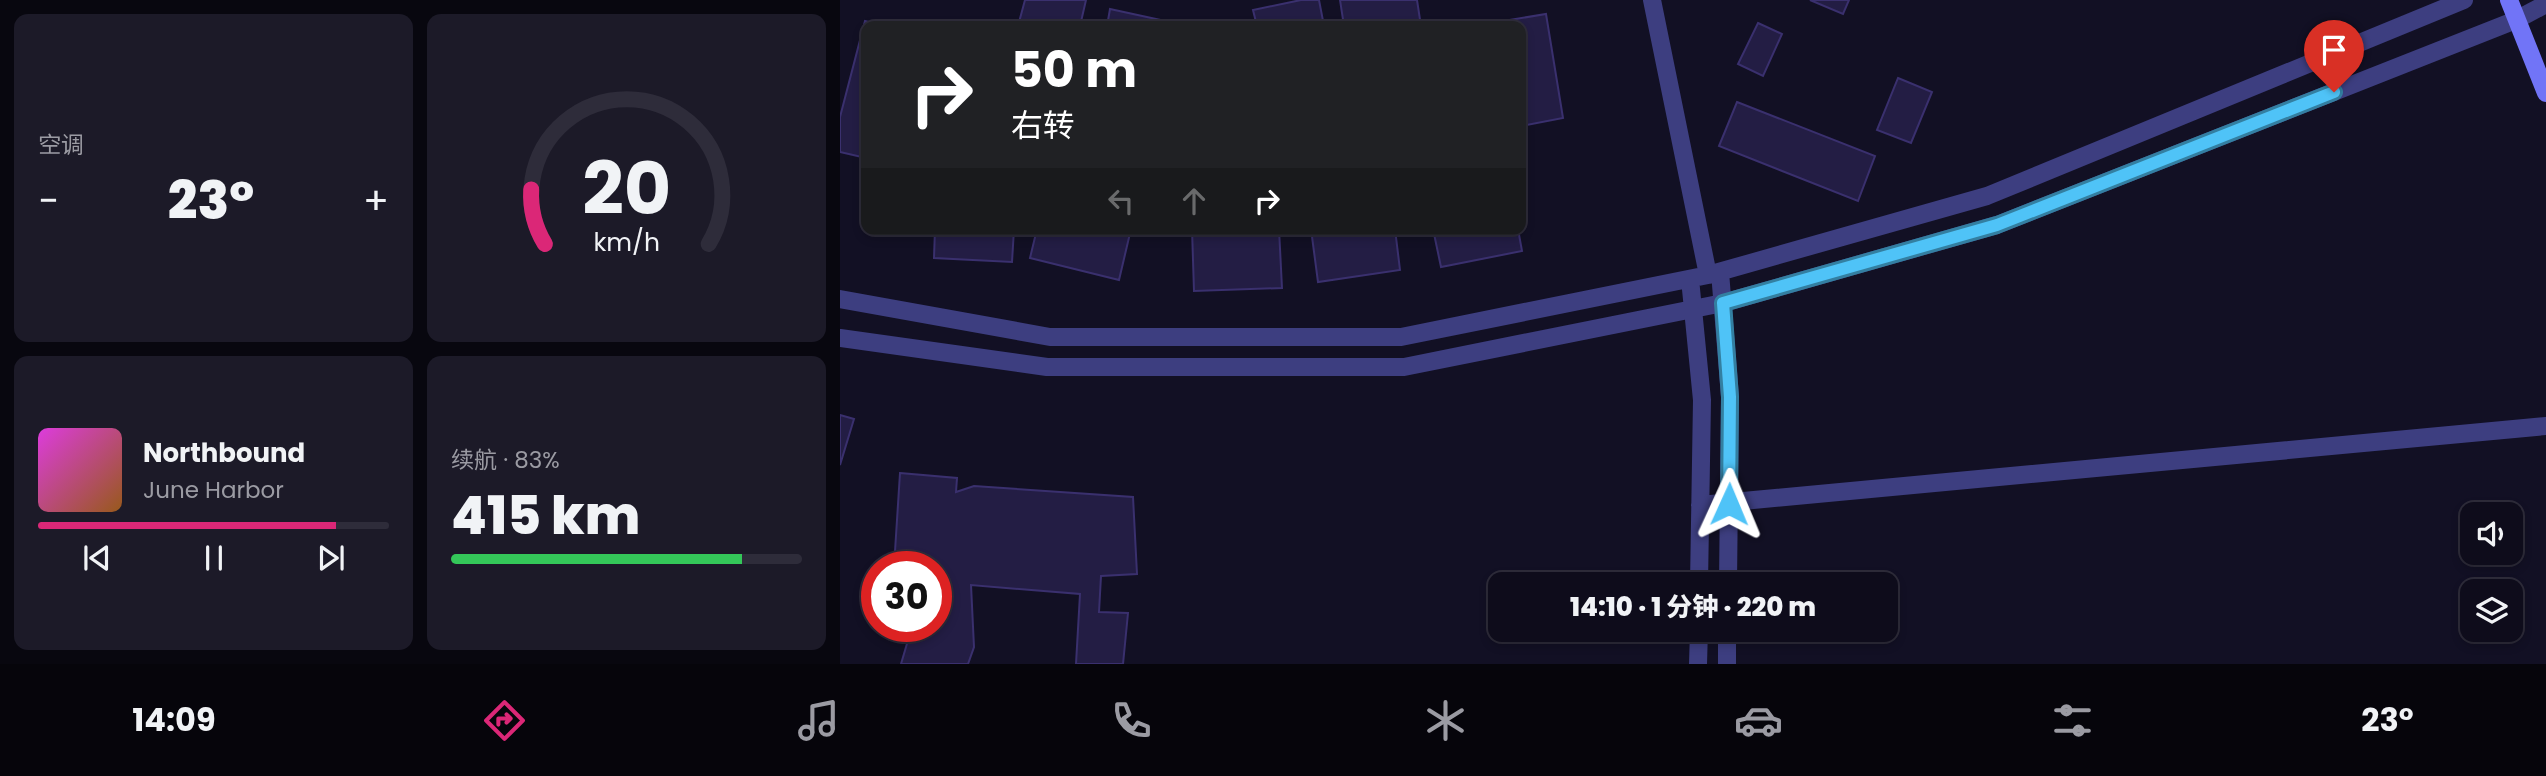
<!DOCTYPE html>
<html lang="zh">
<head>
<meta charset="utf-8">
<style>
	body { margin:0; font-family:Poppins,"Noto Sans SC",sans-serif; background:#1c1a28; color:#f1f3f6; height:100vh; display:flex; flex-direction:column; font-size:26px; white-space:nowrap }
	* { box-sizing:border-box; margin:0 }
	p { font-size:23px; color:#9b9ba3 }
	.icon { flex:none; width:38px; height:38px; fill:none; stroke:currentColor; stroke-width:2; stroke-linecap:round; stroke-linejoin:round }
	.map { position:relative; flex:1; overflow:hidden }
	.details { display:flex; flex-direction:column; gap:14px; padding:14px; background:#08070f; width:840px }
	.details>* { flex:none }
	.banner { position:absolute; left:21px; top:21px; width:665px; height:214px; border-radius:14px; box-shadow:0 4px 10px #0003,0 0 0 2px #2e2c3a; background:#202124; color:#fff; overflow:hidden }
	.buttons { position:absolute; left:1620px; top:502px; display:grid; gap:14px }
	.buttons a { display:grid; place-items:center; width:63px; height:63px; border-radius:14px; background:#0e0c1b; box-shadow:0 4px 10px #0003,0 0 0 2px #2e2c3a; font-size:35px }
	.speed { position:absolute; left:21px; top:551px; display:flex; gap:14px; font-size:35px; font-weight:700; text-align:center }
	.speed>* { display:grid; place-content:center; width:91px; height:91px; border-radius:50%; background:#0e0c1b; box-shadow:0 4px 10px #0003,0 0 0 2px #2e2c3a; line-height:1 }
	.speed .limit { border:10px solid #d22; background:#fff; color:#111 }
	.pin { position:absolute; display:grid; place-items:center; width:60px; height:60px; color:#fff; margin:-72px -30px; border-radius:50% 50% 50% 0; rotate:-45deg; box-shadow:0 0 7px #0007 }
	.pin .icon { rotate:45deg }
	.me { position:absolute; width:77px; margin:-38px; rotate:1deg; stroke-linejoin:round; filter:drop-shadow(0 0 5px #0008) }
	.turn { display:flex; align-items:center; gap:24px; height:147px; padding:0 35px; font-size:32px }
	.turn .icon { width:91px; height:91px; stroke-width:2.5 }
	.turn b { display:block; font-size:49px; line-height:60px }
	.lanes { display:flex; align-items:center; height:66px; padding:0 35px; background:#0003; justify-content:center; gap:35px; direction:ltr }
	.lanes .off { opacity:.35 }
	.big { font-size:52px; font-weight:800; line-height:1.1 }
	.details .card { flex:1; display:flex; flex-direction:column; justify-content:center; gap:10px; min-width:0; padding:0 24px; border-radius:14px; background:#1c1a28 }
	.details .dial { align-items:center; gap:0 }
	.dial svg { height:182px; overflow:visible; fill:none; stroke:#2e2c3a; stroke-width:7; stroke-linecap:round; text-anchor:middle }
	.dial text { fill:#f1f3f6; stroke:none }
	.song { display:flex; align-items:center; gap:21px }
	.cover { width:84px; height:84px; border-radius:10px; background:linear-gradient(135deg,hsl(300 70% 55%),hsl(30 70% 35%)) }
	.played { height:7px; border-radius:4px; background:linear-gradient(90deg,#db2777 85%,#2e2c3a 85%) }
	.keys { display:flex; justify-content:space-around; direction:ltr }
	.heat { display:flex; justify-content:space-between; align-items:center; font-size:38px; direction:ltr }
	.charge { height:10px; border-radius:5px; background:linear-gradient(90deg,#34c759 83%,#2e2c3a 0) }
	.details .tiles { flex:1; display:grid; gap:14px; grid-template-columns:repeat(2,1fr) }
	.trip { position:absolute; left:648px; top:572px; width:410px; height:70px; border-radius:14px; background:#0e0c1b; box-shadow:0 4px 10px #0003,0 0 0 2px #2e2c3a; font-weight:800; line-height:70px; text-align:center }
	.dock { display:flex; height:112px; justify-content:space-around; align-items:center; background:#06050b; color:#9b9ba3 }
	.dock .icon { width:49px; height:49px }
	.dock .selected { color:#db2777 }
	.dock b { font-size:32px; color:#f1f3f6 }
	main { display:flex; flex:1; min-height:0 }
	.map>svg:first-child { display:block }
</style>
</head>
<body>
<main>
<section class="details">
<div class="tiles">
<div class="card"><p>空调</p>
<div class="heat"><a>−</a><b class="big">23°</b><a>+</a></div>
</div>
<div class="card dial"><svg viewBox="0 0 100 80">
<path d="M14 69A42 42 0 1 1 86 69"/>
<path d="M14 69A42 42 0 0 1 8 45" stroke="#db2777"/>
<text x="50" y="56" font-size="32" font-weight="700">20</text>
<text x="50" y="72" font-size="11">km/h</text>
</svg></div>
<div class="card">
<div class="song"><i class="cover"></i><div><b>Northbound</b><p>June Harbor</p></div></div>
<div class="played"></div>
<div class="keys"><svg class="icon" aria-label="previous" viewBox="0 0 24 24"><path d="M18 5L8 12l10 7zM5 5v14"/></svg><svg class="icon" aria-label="pause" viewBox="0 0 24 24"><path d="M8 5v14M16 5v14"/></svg><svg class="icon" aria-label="next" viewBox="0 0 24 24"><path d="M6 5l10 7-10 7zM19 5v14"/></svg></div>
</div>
<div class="card"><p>续航 · 83%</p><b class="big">415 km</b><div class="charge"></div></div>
</div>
</section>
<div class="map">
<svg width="1706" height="664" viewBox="0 0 1706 664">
	<rect width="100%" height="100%" fill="#121024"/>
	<path fill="#231d44" stroke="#3a306e" stroke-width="2" d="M185,0H246L240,26H178Z
		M461,0H479L484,26H417L413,10Z
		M500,0H577L581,26H504Z
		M970,0H1009L1003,14Z
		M270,9L330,22L329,26H267Z
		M706,14L723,118L681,126V26H633Z
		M25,21L44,26H26V158L0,152V117Z
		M918,23L942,34L923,76L898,64Z
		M1058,78L1092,92L1071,143L1037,130Z
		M897,102L1035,156L1018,201L879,146Z
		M95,229H174L172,262L94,258Z
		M197,229H291L279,280L190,258Z
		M352,229H439L442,288L354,291Z
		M471,229H555L560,270L478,282Z
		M593,229H678L682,251L601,267Z
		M0,415L14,419L0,465Z
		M60,473L117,478L116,492L134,486L293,497L297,574L261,576L259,612L288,613L283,664H236L240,594L131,585L134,647L128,664H61L71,630L50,629V626H96V567H54Z"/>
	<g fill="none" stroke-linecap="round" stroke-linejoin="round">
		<path stroke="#3d3e80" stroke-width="18" d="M812,0L868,275
			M880,272L890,397L888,584
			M850,279L862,400L859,584
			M0,299L210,337H561L868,275L1147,196L1624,0
			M0,338L207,367H564L883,303L1157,225L1676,20L1706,4
			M860,505L1706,426
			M858,664L859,630
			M887,664V630"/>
		<path stroke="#7174f7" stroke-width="18" d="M1669,0L1706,93"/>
	</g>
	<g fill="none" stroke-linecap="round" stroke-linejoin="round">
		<g stroke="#337fa1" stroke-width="18">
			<path id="route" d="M889,504L890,397L883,303L1157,225L1494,92"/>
		</g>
		<use href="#route" stroke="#4fc3f7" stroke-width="12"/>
	</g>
</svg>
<div class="buttons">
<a><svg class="icon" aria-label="sound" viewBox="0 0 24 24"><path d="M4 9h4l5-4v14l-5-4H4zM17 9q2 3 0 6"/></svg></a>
<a><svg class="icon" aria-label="layers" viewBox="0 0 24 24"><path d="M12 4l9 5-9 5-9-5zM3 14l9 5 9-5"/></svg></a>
</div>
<div class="speed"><div class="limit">30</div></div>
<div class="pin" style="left:1494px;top:92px;background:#d93025"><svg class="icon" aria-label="arrive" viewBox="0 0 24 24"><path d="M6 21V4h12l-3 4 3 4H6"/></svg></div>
<svg class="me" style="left:889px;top:504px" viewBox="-20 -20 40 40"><path d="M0-17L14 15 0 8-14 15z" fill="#4fc3f7" stroke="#fff" stroke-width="4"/></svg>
<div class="trip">14:10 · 1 分钟 · 220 m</div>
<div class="banner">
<div class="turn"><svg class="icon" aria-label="right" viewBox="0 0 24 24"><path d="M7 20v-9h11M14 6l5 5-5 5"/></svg><div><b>50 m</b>右转</div></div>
<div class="lanes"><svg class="icon off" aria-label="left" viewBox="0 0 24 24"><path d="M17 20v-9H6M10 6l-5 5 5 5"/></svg><svg class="icon off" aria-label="ahead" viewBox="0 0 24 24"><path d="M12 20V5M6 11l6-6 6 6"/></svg><svg class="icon" aria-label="right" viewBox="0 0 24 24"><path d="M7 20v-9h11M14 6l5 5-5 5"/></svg></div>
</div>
</div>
</main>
<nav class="dock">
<b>14:09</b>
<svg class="icon selected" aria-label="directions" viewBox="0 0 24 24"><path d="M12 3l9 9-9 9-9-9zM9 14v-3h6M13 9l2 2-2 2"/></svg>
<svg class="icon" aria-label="music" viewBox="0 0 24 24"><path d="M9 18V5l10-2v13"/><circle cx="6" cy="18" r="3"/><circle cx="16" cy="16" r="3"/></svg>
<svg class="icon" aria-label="phone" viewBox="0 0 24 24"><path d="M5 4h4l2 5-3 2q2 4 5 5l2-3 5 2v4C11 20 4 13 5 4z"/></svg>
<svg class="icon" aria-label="climate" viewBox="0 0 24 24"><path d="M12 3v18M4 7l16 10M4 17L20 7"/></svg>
<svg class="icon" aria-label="car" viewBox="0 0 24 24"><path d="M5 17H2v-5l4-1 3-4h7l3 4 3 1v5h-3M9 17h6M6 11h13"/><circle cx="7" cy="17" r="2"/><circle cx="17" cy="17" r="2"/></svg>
<svg class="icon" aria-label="filters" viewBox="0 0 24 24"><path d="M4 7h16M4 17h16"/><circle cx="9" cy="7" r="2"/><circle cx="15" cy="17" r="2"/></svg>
<b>23°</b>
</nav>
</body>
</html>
